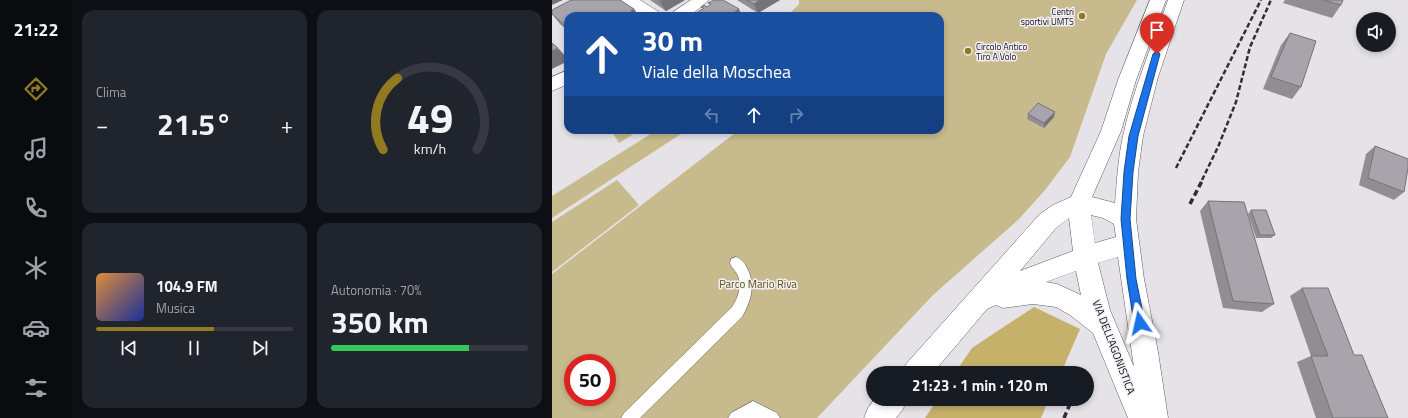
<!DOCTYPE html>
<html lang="it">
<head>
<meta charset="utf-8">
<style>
	body { margin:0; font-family:"Titillium Web",sans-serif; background:#20242c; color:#f1f3f6; height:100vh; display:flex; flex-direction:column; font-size:15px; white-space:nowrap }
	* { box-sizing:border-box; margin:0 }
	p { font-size:13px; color:#9ea1a6 }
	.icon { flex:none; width:22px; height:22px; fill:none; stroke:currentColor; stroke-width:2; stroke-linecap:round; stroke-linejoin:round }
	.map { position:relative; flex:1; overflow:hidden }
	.panel { display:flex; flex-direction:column; gap:10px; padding:10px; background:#0d0f14; width:480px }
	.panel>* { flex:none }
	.top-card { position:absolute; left:12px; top:12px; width:380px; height:122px; border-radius:12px; box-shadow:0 2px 6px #0003; background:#1a4fa0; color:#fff; overflow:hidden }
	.fabs { position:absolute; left:804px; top:12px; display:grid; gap:8px }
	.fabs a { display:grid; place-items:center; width:40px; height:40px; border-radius:50%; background:#171b24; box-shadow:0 2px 6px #0003; font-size:20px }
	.speed { position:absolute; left:12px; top:354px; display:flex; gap:8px; font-size:20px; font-weight:700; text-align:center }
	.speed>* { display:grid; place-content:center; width:52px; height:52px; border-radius:50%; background:#171b24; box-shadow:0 2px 6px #0003; line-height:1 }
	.speed .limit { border:6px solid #d22; background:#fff; color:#111 }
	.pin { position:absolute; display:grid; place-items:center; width:34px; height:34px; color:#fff; margin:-41px -17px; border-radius:50% 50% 50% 0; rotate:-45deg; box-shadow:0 0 4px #0007 }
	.pin .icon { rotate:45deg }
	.me { position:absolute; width:44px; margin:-22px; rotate:349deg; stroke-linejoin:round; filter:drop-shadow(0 0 3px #0008) }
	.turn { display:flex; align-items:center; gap:14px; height:84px; padding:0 12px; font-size:18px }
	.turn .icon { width:52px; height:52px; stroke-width:2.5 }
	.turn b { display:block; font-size:28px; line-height:34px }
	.lanes { display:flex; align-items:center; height:38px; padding:0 12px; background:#0003; justify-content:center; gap:20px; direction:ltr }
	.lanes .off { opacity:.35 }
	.big { font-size:30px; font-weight:700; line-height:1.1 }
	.panel .card { flex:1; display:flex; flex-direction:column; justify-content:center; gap:6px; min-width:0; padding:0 14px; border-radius:12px; background:#20242c }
	.panel .dial { align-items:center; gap:0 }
	.dial svg { height:104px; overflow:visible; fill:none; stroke:#363941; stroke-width:7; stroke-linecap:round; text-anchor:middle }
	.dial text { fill:#f1f3f6; stroke:none }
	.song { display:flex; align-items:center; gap:12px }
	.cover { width:48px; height:48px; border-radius:6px; background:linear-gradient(135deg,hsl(30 70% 55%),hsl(230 70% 35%)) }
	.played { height:4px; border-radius:2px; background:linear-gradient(90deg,#917a20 60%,#363941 60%) }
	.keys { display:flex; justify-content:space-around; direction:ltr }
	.heat { display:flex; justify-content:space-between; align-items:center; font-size:22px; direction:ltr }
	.charge { height:6px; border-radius:3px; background:linear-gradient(90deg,#34c759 70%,#363941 0) }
	.panel .tiles { flex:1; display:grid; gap:10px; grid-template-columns:repeat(2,1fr) }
	.trip { position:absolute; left:314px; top:366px; width:228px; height:40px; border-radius:20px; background:#171b24; box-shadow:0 2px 6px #0003; font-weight:700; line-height:40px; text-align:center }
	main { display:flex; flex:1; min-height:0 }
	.menu { display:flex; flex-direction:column; width:72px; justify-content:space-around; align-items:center; background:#090b0e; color:#9ea1a6 }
	.menu .icon { width:28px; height:28px }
	.menu .on { color:#917a20 }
	.menu b { font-size:18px; color:#f1f3f6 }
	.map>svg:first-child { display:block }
</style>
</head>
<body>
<main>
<nav class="menu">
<b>21:22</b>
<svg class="icon on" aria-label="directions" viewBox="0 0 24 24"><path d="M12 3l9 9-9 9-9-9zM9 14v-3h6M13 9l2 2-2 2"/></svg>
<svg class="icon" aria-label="music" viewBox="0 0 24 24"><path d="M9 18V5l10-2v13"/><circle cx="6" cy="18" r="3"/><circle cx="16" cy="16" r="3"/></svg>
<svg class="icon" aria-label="phone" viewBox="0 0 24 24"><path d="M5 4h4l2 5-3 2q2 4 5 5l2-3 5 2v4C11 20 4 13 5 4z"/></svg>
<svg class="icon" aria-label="climate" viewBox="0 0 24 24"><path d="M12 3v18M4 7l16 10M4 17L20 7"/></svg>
<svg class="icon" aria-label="car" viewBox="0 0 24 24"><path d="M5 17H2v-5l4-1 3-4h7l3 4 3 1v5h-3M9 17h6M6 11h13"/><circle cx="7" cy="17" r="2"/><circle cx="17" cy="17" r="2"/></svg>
<svg class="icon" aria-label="filters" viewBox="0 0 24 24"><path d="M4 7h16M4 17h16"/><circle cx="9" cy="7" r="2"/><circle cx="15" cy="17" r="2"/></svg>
</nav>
<section class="panel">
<div class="tiles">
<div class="card"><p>Clima</p>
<div class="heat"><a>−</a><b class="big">21.5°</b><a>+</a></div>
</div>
<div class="card dial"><svg viewBox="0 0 100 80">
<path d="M14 69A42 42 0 1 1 86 69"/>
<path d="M14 69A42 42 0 0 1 25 14" stroke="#917a20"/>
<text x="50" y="56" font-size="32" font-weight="700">49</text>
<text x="50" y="72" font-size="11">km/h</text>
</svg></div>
<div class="card">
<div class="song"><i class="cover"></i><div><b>104.9 FM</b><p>Musica</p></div></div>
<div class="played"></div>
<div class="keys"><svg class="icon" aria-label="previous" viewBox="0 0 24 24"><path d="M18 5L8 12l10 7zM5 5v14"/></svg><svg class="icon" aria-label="pause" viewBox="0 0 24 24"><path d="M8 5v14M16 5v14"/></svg><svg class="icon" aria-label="next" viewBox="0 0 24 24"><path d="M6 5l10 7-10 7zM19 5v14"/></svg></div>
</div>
<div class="card"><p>Autonomia · 70%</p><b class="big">350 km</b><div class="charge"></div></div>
</div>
</section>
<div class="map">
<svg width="856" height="418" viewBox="0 0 856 418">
	<rect width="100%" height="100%" fill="#e5e2e8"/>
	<path fill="#c7ba8c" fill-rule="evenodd" d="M247,0H585L554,54L518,157L493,190L467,219L381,295L265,418H0V274L187,130H388V16H235L247,4ZM21,363H55V397H21Z
		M59,130H88L67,143Z
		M105,130H135L0,218V196Z
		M65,180L87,205L0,272V222Z"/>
	<path fill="#c5b169" d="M482,307L528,329L509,373H403L420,348Z
		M386,399H497L489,418H373Z"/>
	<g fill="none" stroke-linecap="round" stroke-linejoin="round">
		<g stroke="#5f5c62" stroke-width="1">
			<path id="lane" d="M184,257C189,259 193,263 195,268C204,285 199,301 190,317L88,418H69L72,413L180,307C186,298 191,284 185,274C183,270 179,267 178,263L179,259Z
				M201,401L225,413L228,418H176L179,413Z"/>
		</g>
		<g stroke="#5f5c62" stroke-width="1">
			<path id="street" d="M69,0H88L107,12L109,16H90L71,3Z
				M139,0H157L138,16H119L121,12Z
				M16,70V84L0,91V77Z"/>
		</g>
		<g stroke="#5f5c62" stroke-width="1">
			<path id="secondary" d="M598,0H614L584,80L569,131L540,197L563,203C565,181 566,158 571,136C581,90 600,45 616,0H632L606,77L591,136L586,172L584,219L592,279L606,352L616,418H576L541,333L518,315L504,307L481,304L451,308L444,305L435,309L381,373H350L354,364L488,214L501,205L519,197L549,131L566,80ZM539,215L551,218L562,224L564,237L543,243ZM517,218L521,251L468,271L504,228ZM566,257L582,367L558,310L546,263ZM524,271L529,295L505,284L494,282Z
				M323,399H355L351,409L344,418H312L316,408Z"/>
		</g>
		<use href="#lane" fill="#fff" fill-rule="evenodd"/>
		<use href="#street" fill="#fff" fill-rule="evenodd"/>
		<use href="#secondary" fill="#fff" fill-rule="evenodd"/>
		<path stroke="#312f32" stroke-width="2.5" stroke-dasharray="5 2.5" stroke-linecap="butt" d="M624,168L709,0
			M650,180L666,147L684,102L698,47L719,0"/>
		<path stroke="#312f32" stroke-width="3.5" stroke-dasharray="6 3.5" stroke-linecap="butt" d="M638,204L651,179
			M512,418L520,399"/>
	</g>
	<path fill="#908e93" d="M98,0H133L114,11Z
		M185,0H228L206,13Z
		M733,0H791L789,5L780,18L731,3Z
		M82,9L87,16H16V31L8,24L0,14V10Z
		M738,33L749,87L740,99L711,89L729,45Z
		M503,112L502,117L492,128L475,119L476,114Z
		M823,146L852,192L842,200L807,185L814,154Z
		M656,201L722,304L710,312L671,308L648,211Z
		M699,210L723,235L719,238H704L696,214Z
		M750,288L802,355L836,418H764L745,362L759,356L738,296Z"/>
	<path fill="#757478" d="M0,0H11L0,5Z
		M112,0H133L114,11L108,2Z
		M197,0H228L206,13L202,4Z
		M82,9L87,16H77L79,11Z
		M187,9L190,16H176Z
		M6,48L16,59V61L0,69V51Z
		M503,112L502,117L492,128V123Z"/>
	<path fill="#a7a5ab" stroke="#757478" d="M19,0H68L82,9L79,11L80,13L77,16H16V28L0,14V10Z
		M106,0H112L108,2Z
		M162,0H171L187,9L176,16H140L152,8L149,7L152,5L155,7L159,4L156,3Z
		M195,0H208L202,4Z
		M771,0H791L789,5Z
		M738,33L764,41L749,87L719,77Z
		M0,43L6,48L0,51Z
		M486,103L503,112L492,123L476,114Z
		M823,146L856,159V168L852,192L816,178Z
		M656,201L692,202L722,304L681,301Z
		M699,210H714L723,235H708Z
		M750,288H776L802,355H810L836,418H781L759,356H776Z"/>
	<path fill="#1a73e8" stroke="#114b97" d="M605,51L608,54L586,136L581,172L578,219L584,279L593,323L591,327L588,328L584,327L582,323L575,279L569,219L572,172L577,136L601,54Z"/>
	<g fill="#917a20" stroke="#f2eff6" stroke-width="1.5">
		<circle cx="530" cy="16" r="4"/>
		<circle cx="416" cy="51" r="4"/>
	</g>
	<g text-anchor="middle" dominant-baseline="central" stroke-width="3" stroke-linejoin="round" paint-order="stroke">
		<g font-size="9" fill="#0d0c0e" stroke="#f2eff6" text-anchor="end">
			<text x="522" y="11">Centri<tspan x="522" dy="10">sportivi UMTS</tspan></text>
			<text x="424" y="46" text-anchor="start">Circolo Antico<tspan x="424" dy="10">Tiro A Volo</tspan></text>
		</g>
		<g font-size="11" fill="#5d4f18" stroke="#f2eff6">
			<text x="206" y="284">Parco Mario Riva</text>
		</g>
		<g font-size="11" fill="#0d0c0e" stroke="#f2eff6">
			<text transform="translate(562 347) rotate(69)">VIA DELL'AGONISTICA</text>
		</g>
	</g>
</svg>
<div class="fabs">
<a><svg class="icon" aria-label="sound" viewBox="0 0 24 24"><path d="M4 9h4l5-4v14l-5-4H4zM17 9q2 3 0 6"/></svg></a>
</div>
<div class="speed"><div class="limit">50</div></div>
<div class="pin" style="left:605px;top:54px;background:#d93025"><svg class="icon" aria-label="arrive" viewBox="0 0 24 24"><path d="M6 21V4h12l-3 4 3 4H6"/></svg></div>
<svg class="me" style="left:588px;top:323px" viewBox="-20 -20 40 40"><path d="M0-17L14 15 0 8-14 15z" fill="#1a73e8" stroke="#fff" stroke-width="4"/></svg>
<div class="trip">21:23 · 1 min · 120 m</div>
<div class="top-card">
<div class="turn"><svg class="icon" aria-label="ahead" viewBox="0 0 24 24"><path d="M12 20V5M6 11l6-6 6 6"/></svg><div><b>30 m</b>Viale della Moschea</div></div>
<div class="lanes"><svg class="icon off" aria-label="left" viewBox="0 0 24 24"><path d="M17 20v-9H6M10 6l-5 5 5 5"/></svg><svg class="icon" aria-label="ahead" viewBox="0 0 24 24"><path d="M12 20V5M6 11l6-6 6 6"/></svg><svg class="icon off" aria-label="right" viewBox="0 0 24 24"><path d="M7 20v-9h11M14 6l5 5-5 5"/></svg></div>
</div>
</div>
</main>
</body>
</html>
